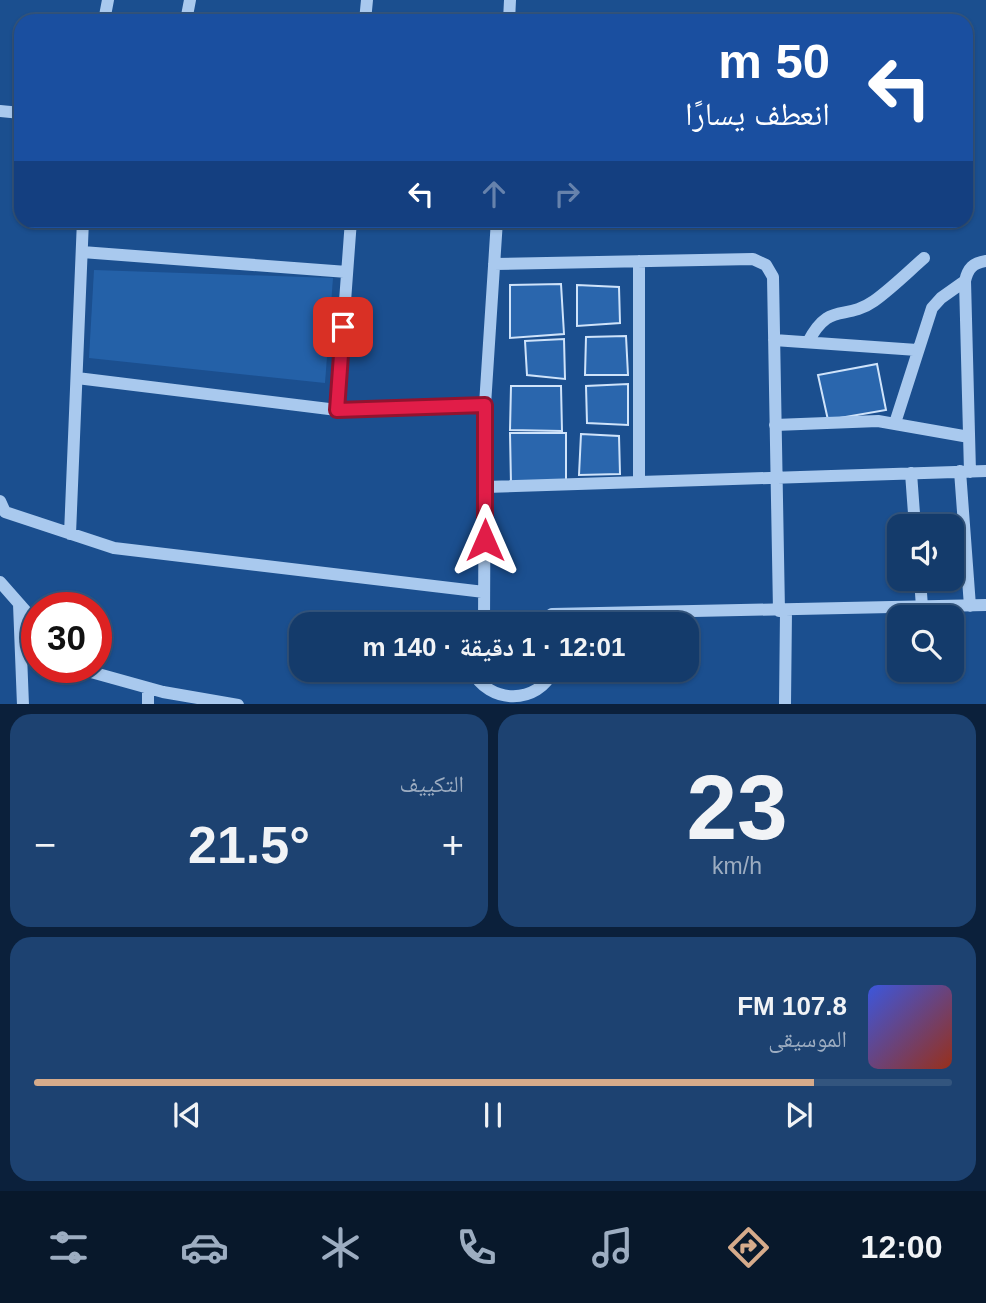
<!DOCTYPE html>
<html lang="ar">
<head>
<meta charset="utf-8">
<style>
	body { margin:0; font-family:Helvetica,"Noto Naskh Arabic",sans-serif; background:#1d4271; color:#f1f3f6; direction:rtl; height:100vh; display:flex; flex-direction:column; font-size:26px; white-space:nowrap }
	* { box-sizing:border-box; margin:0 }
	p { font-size:23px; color:#9dadc1 }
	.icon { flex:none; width:38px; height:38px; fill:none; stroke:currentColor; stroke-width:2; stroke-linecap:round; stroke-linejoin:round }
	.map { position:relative; height:704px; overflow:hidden; direction:ltr }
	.side { display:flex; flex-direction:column; gap:10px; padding:10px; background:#0b203b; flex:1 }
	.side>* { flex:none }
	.hud { position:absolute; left:14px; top:14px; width:959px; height:214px; border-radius:21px; box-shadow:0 2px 5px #0004,0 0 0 2px #33557e; direction:rtl; background:#1a4fa0; color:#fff; overflow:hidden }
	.controls { position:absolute; left:887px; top:514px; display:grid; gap:14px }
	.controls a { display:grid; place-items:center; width:77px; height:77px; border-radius:14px; background:#143b6b; box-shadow:0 2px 5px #0004,0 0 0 2px #33557e; font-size:35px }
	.speed { position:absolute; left:21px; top:592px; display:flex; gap:14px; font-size:35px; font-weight:700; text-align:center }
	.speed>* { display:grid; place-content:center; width:91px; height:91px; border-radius:50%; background:#143b6b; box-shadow:0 2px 5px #0004,0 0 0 2px #33557e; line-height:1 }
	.speed .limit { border:10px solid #d22; background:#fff; color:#111 }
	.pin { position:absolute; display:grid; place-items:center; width:60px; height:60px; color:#fff; margin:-30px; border-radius:14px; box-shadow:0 4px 10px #0006 }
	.me { position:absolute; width:77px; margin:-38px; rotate:0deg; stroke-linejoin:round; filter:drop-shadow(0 0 5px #0008) }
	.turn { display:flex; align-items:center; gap:24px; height:147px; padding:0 28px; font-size:32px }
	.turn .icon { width:91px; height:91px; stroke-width:2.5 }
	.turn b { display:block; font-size:49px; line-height:60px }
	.lanes { display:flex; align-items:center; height:66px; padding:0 28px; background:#0003; justify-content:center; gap:35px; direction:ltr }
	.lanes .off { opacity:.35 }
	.big { font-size:52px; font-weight:700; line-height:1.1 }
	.side .tile { flex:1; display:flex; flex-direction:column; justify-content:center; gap:10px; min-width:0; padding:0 24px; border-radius:21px; background:#1d4271 }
	.side .dial { align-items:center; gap:0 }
	.dial b { font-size:91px; line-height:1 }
	.song { display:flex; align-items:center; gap:21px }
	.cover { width:84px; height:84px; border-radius:10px; background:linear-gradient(135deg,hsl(230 70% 55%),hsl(10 70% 35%)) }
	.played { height:7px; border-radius:4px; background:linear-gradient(90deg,#d6ab8b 85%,#33557e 85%) }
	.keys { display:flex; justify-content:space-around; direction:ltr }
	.heat { display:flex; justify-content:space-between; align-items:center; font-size:38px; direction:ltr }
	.side .tiles { flex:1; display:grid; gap:10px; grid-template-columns:1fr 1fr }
	.tile:last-child { grid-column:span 2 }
	.trip { position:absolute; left:289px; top:612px; width:410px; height:70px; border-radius:21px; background:#143b6b; box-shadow:0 2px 5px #0004,0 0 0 2px #33557e; font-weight:700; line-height:70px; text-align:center; direction:rtl }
	.menu { display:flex; height:112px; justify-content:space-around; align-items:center; background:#08182b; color:#9dadc1 }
	.menu .icon { width:49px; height:49px }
	.menu .current { color:#d6ab8b }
	.menu b { font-size:32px; color:#f1f3f6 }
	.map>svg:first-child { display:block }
</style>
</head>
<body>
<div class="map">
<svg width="986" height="705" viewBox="0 0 986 705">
	<rect width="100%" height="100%" fill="#1b4f8f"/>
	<path fill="#2461a8" d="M94,270L333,278L325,383L89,358Z"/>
	<path fill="#2a66ad" stroke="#cfe3fa" stroke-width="2" d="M561,284L564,334L510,338V285Z
		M577,285L619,287L620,323L577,326Z
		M626,336L628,375H585L586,337Z
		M564,339L565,379L527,375L525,341Z
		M877,364L886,410L828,420L818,375Z
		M628,384V425L587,423L586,386Z
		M511,386H561L562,431L510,430Z
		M510,433H566V482L511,484Z
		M581,434L619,436L620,474L579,475Z"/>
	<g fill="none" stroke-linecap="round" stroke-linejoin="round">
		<path stroke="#a9c9ee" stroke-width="12" d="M104,21L108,0
			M186,21L190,0
			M365,21L367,0
			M509,21L510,0
			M0,111L21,113
			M82,252L347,272
			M494,264L753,259L766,265L773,277L779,611
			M774,340L917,350
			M808,342C830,300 844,322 874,301C892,288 908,272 924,258
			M77,378L337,410L485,405
			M337,410L351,220
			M895,423L932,308L941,298L965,281
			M775,425L878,421L969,437
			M960,471L970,606
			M970,472L965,281C968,268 973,263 986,261
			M911,473L915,527
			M639,481V261
			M485,487L986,471
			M0,501L5,512L114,548L484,592
			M70,534L83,220
			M920,579L922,607
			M0,582L37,624
			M19,604L23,705
			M484,625L485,405L497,220
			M494,625C508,620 518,619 532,625
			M536,625L552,614L986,605
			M73,667L163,692L238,705
			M472,670C488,705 539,705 553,670
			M148,688V705
			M785,705L786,611"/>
	</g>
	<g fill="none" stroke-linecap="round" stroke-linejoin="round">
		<g stroke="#92132f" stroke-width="18">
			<path id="route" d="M343,327L337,410L485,405V540"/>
		</g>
		<use href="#route" stroke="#e11d48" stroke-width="12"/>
	</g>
</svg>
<div class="controls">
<a><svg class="icon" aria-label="sound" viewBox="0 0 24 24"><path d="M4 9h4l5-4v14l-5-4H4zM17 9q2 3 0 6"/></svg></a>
<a><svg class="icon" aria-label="search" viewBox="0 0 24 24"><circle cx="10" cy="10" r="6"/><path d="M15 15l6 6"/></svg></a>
</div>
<div class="speed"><div class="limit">30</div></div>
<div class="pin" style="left:343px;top:327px;background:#d93025"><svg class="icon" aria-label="arrive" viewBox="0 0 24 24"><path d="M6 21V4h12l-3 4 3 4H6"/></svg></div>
<svg class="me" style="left:485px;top:540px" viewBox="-20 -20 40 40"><path d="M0-17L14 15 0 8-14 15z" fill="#e11d48" stroke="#fff" stroke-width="4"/></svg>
<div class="trip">12:01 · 1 دقيقة · 140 m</div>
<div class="hud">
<div class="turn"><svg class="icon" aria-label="left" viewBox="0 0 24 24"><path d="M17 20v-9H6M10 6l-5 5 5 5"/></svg><div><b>50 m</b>انعطف يسارًا</div></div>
<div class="lanes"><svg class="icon" aria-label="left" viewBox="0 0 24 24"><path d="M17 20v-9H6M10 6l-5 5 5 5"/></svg><svg class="icon off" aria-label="ahead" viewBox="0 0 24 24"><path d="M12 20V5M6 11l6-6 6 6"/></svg><svg class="icon off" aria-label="right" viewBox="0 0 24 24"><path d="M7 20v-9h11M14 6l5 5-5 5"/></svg></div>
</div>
</div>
<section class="side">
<div class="tiles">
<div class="tile dial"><b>23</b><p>km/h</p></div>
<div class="tile"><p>التكييف</p>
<div class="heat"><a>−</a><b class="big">21.5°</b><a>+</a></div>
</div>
<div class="tile">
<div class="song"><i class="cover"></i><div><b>107.8 FM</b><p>الموسيقى</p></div></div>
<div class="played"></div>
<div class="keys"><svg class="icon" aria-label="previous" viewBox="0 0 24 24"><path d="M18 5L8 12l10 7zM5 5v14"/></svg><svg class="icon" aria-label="pause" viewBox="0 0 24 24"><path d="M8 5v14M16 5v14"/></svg><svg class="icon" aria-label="next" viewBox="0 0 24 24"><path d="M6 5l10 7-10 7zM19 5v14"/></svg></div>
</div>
</div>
</section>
<nav class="menu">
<b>12:00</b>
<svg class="icon current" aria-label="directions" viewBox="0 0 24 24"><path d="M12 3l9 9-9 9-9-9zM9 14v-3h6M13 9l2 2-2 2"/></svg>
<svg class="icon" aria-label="music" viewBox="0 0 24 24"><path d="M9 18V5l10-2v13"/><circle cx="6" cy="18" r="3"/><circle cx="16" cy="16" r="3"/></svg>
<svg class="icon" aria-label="phone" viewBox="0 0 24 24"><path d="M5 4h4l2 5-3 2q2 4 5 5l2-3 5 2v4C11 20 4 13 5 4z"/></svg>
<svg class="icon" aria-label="climate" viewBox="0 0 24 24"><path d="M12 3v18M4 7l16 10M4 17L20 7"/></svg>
<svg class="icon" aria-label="car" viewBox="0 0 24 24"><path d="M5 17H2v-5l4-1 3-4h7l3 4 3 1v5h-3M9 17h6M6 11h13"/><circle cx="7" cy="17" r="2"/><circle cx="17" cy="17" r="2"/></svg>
<svg class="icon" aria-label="filters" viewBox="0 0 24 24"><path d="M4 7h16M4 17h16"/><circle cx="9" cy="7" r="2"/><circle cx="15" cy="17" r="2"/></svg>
</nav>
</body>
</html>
